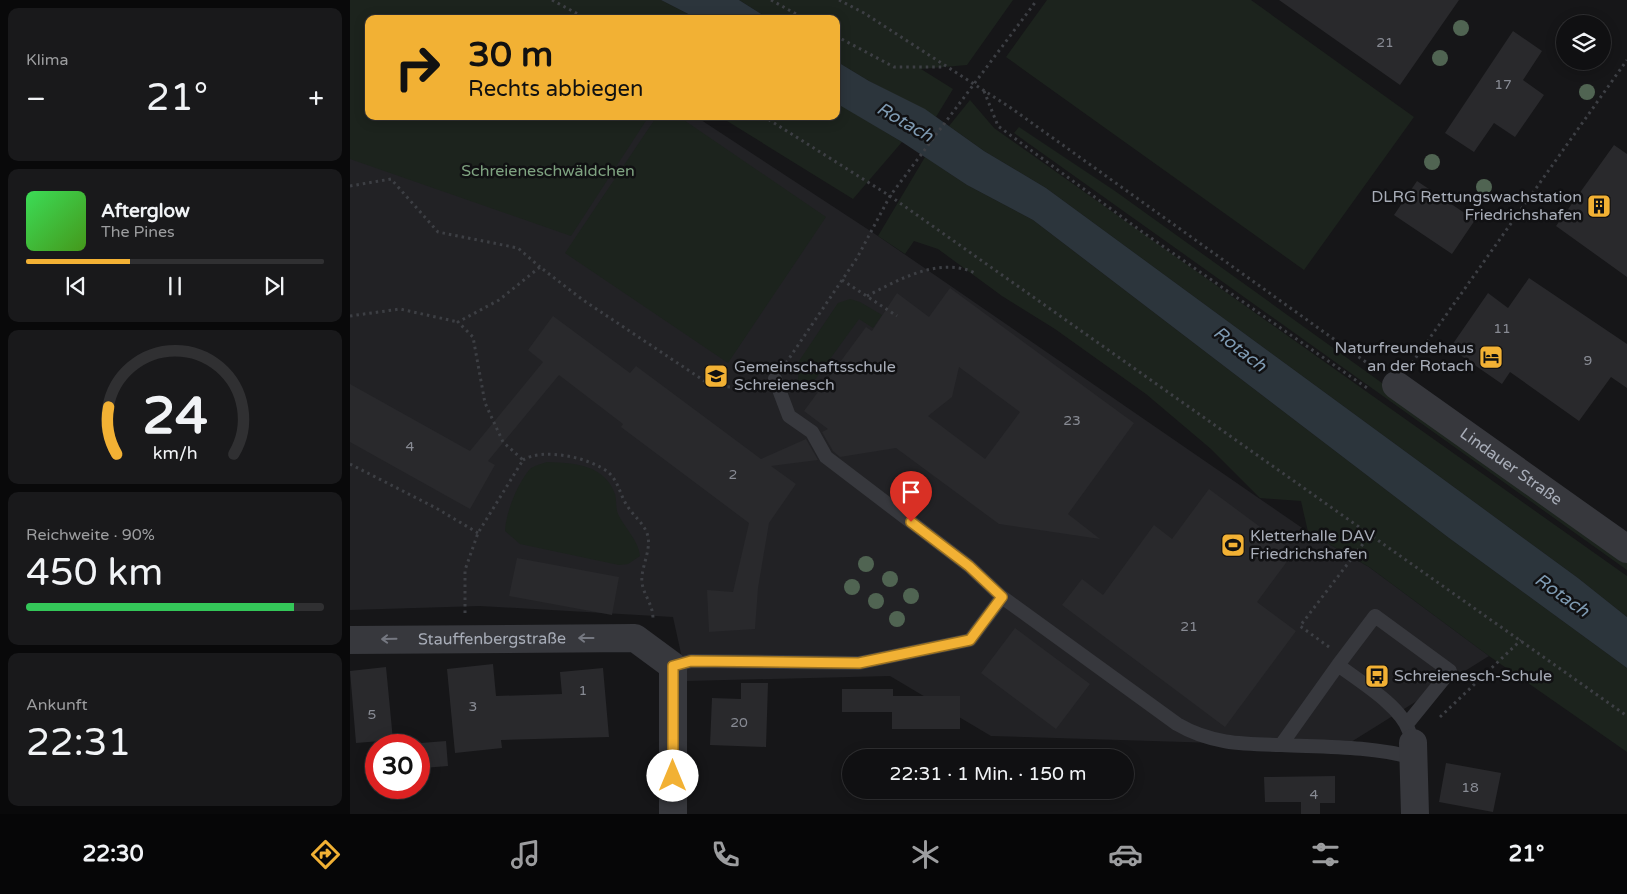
<!DOCTYPE html>
<html lang="de">
<head>
<meta charset="utf-8">
<style>
	body { margin:0; font-family:"Varela Round",sans-serif; background:#19191b; color:#f1f3f6; height:100vh; display:flex; flex-direction:column; font-size:19px; white-space:nowrap }
	* { box-sizing:border-box; margin:0 }
	p { font-size:16px; color:#9c9d9f }
	.icon { flex:none; width:28px; height:28px; fill:none; stroke:currentColor; stroke-width:2; stroke-linecap:round; stroke-linejoin:round }
	.map { position:relative; flex:1; overflow:hidden }
	.side { display:flex; flex-direction:column; gap:8px; padding:8px; background:#09090a; width:350px }
	.side>* { flex:none }
	.banner { position:absolute; left:15px; top:15px; width:475px; height:105px; border-radius:10px; box-shadow:0 2px 12px #0003,0 0 0 1px #303032; background:#f2b134; color:#111; overflow:hidden }
	.buttons { position:absolute; left:1206px; top:15px; display:grid; gap:10px }
	.buttons a { display:grid; place-items:center; width:55px; height:55px; border-radius:50%; background:#101012; box-shadow:0 2px 12px #0003,0 0 0 1px #303032; font-size:25px }
	.speed { position:absolute; left:15px; top:734px; display:flex; gap:10px; font-size:25px; font-weight:700; text-align:center }
	.speed>* { display:grid; place-content:center; width:65px; height:65px; border-radius:50%; background:#101012; box-shadow:0 2px 12px #0003,0 0 0 1px #303032; line-height:1 }
	.speed .limit { border:8px solid #d22; background:#fff; color:#111 }
	.pin { position:absolute; display:grid; place-items:center; width:42px; height:42px; color:#fff; margin:-51px -21px; border-radius:50% 50% 50% 0; rotate:-45deg; box-shadow:0 0 5px #0007 }
	.pin .icon { rotate:45deg }
	.me { position:absolute; width:55px; margin:-28px; rotate:0deg; stroke-linejoin:round; filter:drop-shadow(0 0 4px #0008) }
	.turn { display:flex; align-items:center; gap:18px; height:105px; padding:0 20px; font-size:22px }
	.turn .icon { width:65px; height:65px; stroke-width:2.5 }
	.turn b { display:block; font-size:35px; line-height:42px }
	.big { font-size:38px; font-weight:600; line-height:1.1 }
	.side .card { flex:1; display:flex; flex-direction:column; justify-content:center; gap:8px; min-width:0; padding:0 18px; border-radius:10px; background:#19191b }
	.side .dial { align-items:center; gap:0 }
	.dial svg { height:130px; overflow:visible; fill:none; stroke:#303032; stroke-width:7; stroke-linecap:round; text-anchor:middle }
	.dial text { fill:#f1f3f6; stroke:none }
	.song { display:flex; align-items:center; gap:15px }
	.cover { width:60px; height:60px; border-radius:8px; background:linear-gradient(135deg,hsl(130 70% 55%),hsl(100 70% 35%)) }
	.played { height:5px; border-radius:2px; background:linear-gradient(90deg,#f2b134 35%,#303032 35%) }
	.keys { display:flex; justify-content:space-around; direction:ltr }
	.heat { display:flex; justify-content:space-between; align-items:center; font-size:28px; direction:ltr }
	.charge { height:8px; border-radius:4px; background:linear-gradient(90deg,#34c759 90%,#303032 0) }
	.trip { position:absolute; left:492px; top:749px; width:292px; height:50px; border-radius:25px; background:#101012; box-shadow:0 2px 12px #0003,0 0 0 1px #303032; font-weight:600; line-height:50px; text-align:center }
	.tab-bar { display:flex; height:80px; justify-content:space-around; align-items:center; background:#060607; color:#9c9d9f }
	.tab-bar .icon { width:35px; height:35px }
	.tab-bar .on { color:#f2b134 }
	.tab-bar b { font-size:22px; color:#f1f3f6 }
	main { display:flex; flex:1; min-height:0 }
	.map>svg:first-child { display:block }
</style>
</head>
<body>
<main>
<section class="side">
<div class="card"><p>Klima</p>
<div class="heat"><a>−</a><b class="big">21°</b><a>+</a></div>
</div>
<div class="card">
<div class="song"><i class="cover"></i><div><b>Afterglow</b><p>The Pines</p></div></div>
<div class="played"></div>
<div class="keys"><svg class="icon" aria-label="previous" viewBox="0 0 24 24"><path d="M18 5L8 12l10 7zM5 5v14"/></svg><svg class="icon" aria-label="pause" viewBox="0 0 24 24"><path d="M8 5v14M16 5v14"/></svg><svg class="icon" aria-label="next" viewBox="0 0 24 24"><path d="M6 5l10 7-10 7zM19 5v14"/></svg></div>
</div>
<div class="card dial"><svg viewBox="0 0 100 80">
<path d="M14 69A42 42 0 1 1 86 69"/>
<path d="M14 69A42 42 0 0 1 9 40" stroke="#f2b134"/>
<text x="50" y="56" font-size="32" font-weight="700">24</text>
<text x="50" y="72" font-size="11">km/h</text>
</svg></div>
<div class="card"><p>Reichweite · 90%</p><b class="big">450 km</b><div class="charge"></div></div>
<div class="card"><p>Ankunft</p><b class="big">22:31</b></div>
</section>
<div class="map">
<svg width="1277" height="814" viewBox="0 0 1277 814">
	<rect width="100%" height="100%" fill="#161618"/>
	<path fill="#222225" d="M0,111L202,215L281,116H345L528,236L958,532L1019,567L1139,656L993,747L641,736L540,676L337,681L323,617L130,606L0,610Z"/>
	<path fill="#1c231d" d="M0,0H311L348,19H19V116H299L221,236L0,159Z
		M389,0H663L617,65L571,69L603,89L586,117L519,81L486,61V19H419Z
		M697,0H901L1064,117L954,270L656,57Z
		M620,100L644,128L1277,576V617L1228,578L696,188L634,151L599,126Z
		M486,102L552,142L503,199L369,116H486Z
		M307,116H328L476,217L378,363L215,253Z
		M669,127L765,191L1277,559V570L664,133Z
		M575,157L617,185L683,220L1099,538L1277,668V752L1139,656L1019,567L958,532L951,501L910,498L861,449L796,394L705,329L652,296L588,249L564,241L555,254L528,236Z
		M500,299L510,302L532,315L523,328L509,319L459,388L448,380L449,361L488,303Z
		M197,462C224,463 254,464 265,494C267,501 265,509 269,516C276,529 289,542 290,556L278,564L269,565L170,544L155,531C156,512 167,485 179,470C183,466 191,464 197,462Z"/>
	<path fill="#2c353c" d="M311,0H389L419,19H348Z
		M486,61L519,81L575,109L634,151L696,188L1228,578L1277,617V668L1099,538L683,220L617,185L552,142L486,103Z"/>
	<path fill="#29292c" fill-rule="evenodd" d="M929,0H1109L1050,85Z
		M1163,31L1192,51L1173,80L1194,95L1165,137L1144,123L1124,152L1095,133Z
		M1264,145L1277,154V277L1206,226Z
		M1067,181L1125,220L1102,254L1044,215Z
		M1179,278L1277,344V388L1261,377L1229,421L1160,372L1152,384L1100,348L1138,293L1158,308Z
		M600,288L784,423L718,514L750,539L649,524L546,448L490,457L483,451L472,432L478,429L454,411L516,327L522,331L547,293L579,317ZM609,367L670,412L635,459L578,416L602,397Z
		M203,316L280,373L286,366L411,459L456,439L468,460L421,466L446,484L419,523L408,588L405,629L359,632L357,590L383,592L399,523L271,427L273,424L209,375L138,461L145,465L120,509L0,442V384L120,451L193,362L178,350Z
		M859,489L944,552L907,602L946,631L875,727L712,605L732,579L753,595L804,525L822,539Z
		M167,558L269,577L262,615L159,596Z
		M665,628L740,684L706,729L631,673Z
		M143,664L146,696L212,694L210,672L253,668L259,737L151,740L152,748L105,753L97,669Z
		M36,667L43,740L6,743L0,671Z
		M391,683H418L416,747L360,745L362,698L391,699Z
		M492,689H543V696H610V729H542V712H492Z
		M96,741L98,766L73,768L71,743Z
		M1096,763L1151,773L1143,812L1089,802Z
		M985,776V803H970V814H951V802H915L914,777Z"/>
	<g fill="none" stroke-linecap="round" stroke-linejoin="round">
		<path stroke="#3d3f44" stroke-width="3" stroke-dasharray="2.5 4" stroke-linecap="butt" d="M202,0L237,19
			M421,0L455,19
			M489,0L514,13L661,108L1027,370
			M486,36L544,67H595
			M634,91L648,126L791,231L1020,390
			M413,116L540,196L1277,716
			M0,186L41,179L88,232L168,248L190,267
			M492,280L547,316
			M517,296C548,280 590,256 625,273
			M0,316L50,309L108,322
			M436,363L507,258L540,196L687,0
			M1062,363L1277,60
			M173,460C193,447 242,458 259,473C269,482 270,496 278,507C283,515 292,522 296,531C304,547 290,567 292,583C294,596 303,604 303,619
			M0,464L86,508L128,533
			M115,613V570L128,533L173,460L153,442L135,403L123,337L108,322L149,300L190,267L233,300L362,386L381,387L406,382
			M979,647L950,626L1019,536
			M1090,717L1171,640"/>
		<path stroke="#37383d" stroke-width="14" d="M425,379L439,416L462,432L476,457L619,566L652,597
			M988,665L1025,616L1100,671L1057,724
			M323,666L341,661L509,663L620,640L652,597L827,724C861,744 893,744 931,745C975,747 1022,746 1064,758
			M931,745L988,665C1009,681 1051,706 1059,731"/>
		<g stroke="#37383d" stroke-width="28">
			<path id="s1" d="M1046,385L1277,549"/>
			<path id="s2" d="M0,640L285,638L323,666V814"/>
			<path d="M1063,743L1065,814"/>
		</g>
	</g>
	<g fill="#506452">
		<circle cx="1111" cy="28" r="8"/>
		<circle cx="1090" cy="58" r="8"/>
		<circle cx="1237" cy="92" r="8"/>
		<circle cx="1082" cy="162" r="8"/>
		<circle cx="1134" cy="187" r="8"/>
		<circle cx="516" cy="564" r="8"/>
		<circle cx="540" cy="579" r="8"/>
		<circle cx="502" cy="587" r="8"/>
		<circle cx="561" cy="596" r="8"/>
		<circle cx="526" cy="601" r="8"/>
		<circle cx="547" cy="619" r="8"/>
	</g>
	<defs><path id="oneway-shaft" d="M-6 0H5M1.5-3L5.5 0L1.5 3" fill="none" stroke-width="1.6" stroke-linecap="round" stroke-linejoin="round" transform="scale(1.25)"/></defs>
	<g stroke="#757881">
		<use href="#oneway-shaft" transform="translate(236 638) rotate(-180)"/>
		<use href="#oneway-shaft" transform="translate(39 639) rotate(179)"/>
	</g>
	<g fill="none" stroke-linecap="round" stroke-linejoin="round">
		<g stroke="#9d7322" stroke-width="12">
			<path id="route" d="M323,776V666L341,661L509,663L620,640L652,597L619,566L561,522"/>
		</g>
		<use href="#route" stroke="#f2b134" stroke-width="9"/>
	</g>
	<defs>
		<g id="building-square" transform="scale(1.25)"><rect x="-9" y="-9" width="18" height="18" rx="4" fill="#f2b134" stroke="#111113"/><path d="M-4-6H4V6H1V3H-1V6H-4ZM-2.5-4.3h1.7v1.8h-1.7ZM.8-4.3h1.7v1.8H.8ZM-2.5-1h1.7V.8h-1.7ZM.8-1h1.7V.8H.8Z" fill="#111"/></g>
		<g id="hotel-square" transform="scale(1.25)"><rect x="-9" y="-9" width="18" height="18" rx="4" fill="#f2b134" stroke="#111113"/><path d="M-6-4.5h1.5V1H6V5H4.5V3h-9V5H-6ZM-4 0a1.8 1.8 0 1 1 3.6 0ZM.5 0V-2.5h3Q6-2.5 6 0Z" fill="#111"/></g>
		<g id="school-square" transform="scale(1.25)"><rect x="-9" y="-9" width="18" height="18" rx="4" fill="#f2b134" stroke="#111113"/><path d="M0-5L7-2L0 1L-7-2ZM-4 1L0 2.5L4 1V4Q0 6-4 4Z" fill="#111"/></g>
		<g id="stadium-square" transform="scale(1.25)"><rect x="-9" y="-9" width="18" height="18" rx="4" fill="#f2b134" stroke="#111113"/><path d="M0-5a6.5 5 0 1 0 0 10a6.5 5 0 1 0 0-10ZM-3.5-1.8h7v3.6h-7Z" fill="#111"/></g>
		<g id="bus-square" transform="scale(1.25)"><rect x="-9" y="-9" width="18" height="18" rx="4" fill="#f2b134" stroke="#111113"/><path d="M-5-6H5V4H4V6H2V4H-2V6H-4V4H-5ZM-3.5-4V0h7V-4ZM-3.5 1.2v1.5H-2V1.2ZM2 1.2v1.5H3.5V1.2Z" fill="#111"/></g>
	</defs>
	<g fill-rule="evenodd">
		<use href="#building-square" x="1249" y="206"/>
		<use href="#hotel-square" x="1141" y="357"/>
		<use href="#school-square" x="366" y="376"/>
		<use href="#stadium-square" x="883" y="545"/>
		<use href="#bus-square" x="1027" y="676"/>
	</g>
	<g text-anchor="middle" dominant-baseline="central" stroke-width="5" stroke-linejoin="round" paint-order="stroke">
		<g font-size="14" fill="#888b94">
			<text x="1035" y="42">21</text>
			<text x="1153" y="84">17</text>
			<text x="1152" y="328">11</text>
			<text x="1238" y="360">9</text>
			<text x="722" y="420">23</text>
			<text x="60" y="446">4</text>
			<text x="383" y="474">2</text>
			<text x="839" y="626">21</text>
			<text x="233" y="690">1</text>
			<text x="123" y="706">3</text>
			<text x="22" y="714">5</text>
			<text x="389" y="722">20</text>
			<text x="1120" y="787">18</text>
			<text x="964" y="794">4</text>
		</g>
		<g font-size="16" fill="#7fa381" stroke="#111113">
			<text x="198" y="171">Schreieneschwäldchen</text>
		</g>
		<g font-size="16" fill="#a8adb8" stroke="#111113" text-anchor="start">
			<text x="1232" y="197" text-anchor="end">DLRG Rettungswachstation<tspan x="1232" dy="18">Friedrichshafen</tspan></text>
			<text x="1124" y="348" text-anchor="end">Naturfreundehaus<tspan x="1124" dy="18">an der Rotach</tspan></text>
			<text x="384" y="367">Gemeinschaftsschule<tspan x="384" dy="18">Schreienesch</tspan></text>
			<text x="900" y="536">Kletterhalle DAV<tspan x="900" dy="18">Friedrichshafen</tspan></text>
			<text x="1044" y="676">Schreienesch-Schule</text>
		</g>
		<g font-size="16" fill="#a8adb8" stroke="#111113">
			<text stroke="none"><textPath href="#s1" startOffset="141">Lindauer Straße</textPath></text>
			<text stroke="none"><textPath href="#s2" startOffset="142">Stauffenbergstraße</textPath></text>
		</g>
		<g font-size="18" font-style="italic" fill="#7f9bb3" stroke="#111113">
			<text transform="translate(555 122) rotate(30)">Rotach</text>
			<text transform="translate(890 349) rotate(38)">Rotach</text>
			<text transform="translate(1212 595) rotate(35)">Rotach</text>
		</g>
	</g>
</svg>
<div class="buttons">
<a><svg class="icon" aria-label="layers" viewBox="0 0 24 24"><path d="M12 4l9 5-9 5-9-5zM3 14l9 5 9-5"/></svg></a>
</div>
<div class="speed"><div class="limit">30</div></div>
<div class="pin" style="left:561px;top:522px;background:#d93025"><svg class="icon" aria-label="arrive" viewBox="0 0 24 24"><path d="M6 21V4h12l-3 4 3 4H6"/></svg></div>
<svg class="me" style="left:323px;top:776px" viewBox="-20 -20 40 40"><circle r="19" fill="#fff"/><path d="M0-13L10 11 0 6-10 11z" fill="#f2b134"/></svg>
<div class="trip">22:31 · 1 Min. · 150 m</div>
<div class="banner">
<div class="turn"><svg class="icon" aria-label="right" viewBox="0 0 24 24"><path d="M7 20v-9h11M14 6l5 5-5 5"/></svg><div><b>30 m</b>Rechts abbiegen</div></div>
</div>
</div>
</main>
<nav class="tab-bar">
<b>22:30</b>
<svg class="icon on" aria-label="directions" viewBox="0 0 24 24"><path d="M12 3l9 9-9 9-9-9zM9 14v-3h6M13 9l2 2-2 2"/></svg>
<svg class="icon" aria-label="music" viewBox="0 0 24 24"><path d="M9 18V5l10-2v13"/><circle cx="6" cy="18" r="3"/><circle cx="16" cy="16" r="3"/></svg>
<svg class="icon" aria-label="phone" viewBox="0 0 24 24"><path d="M5 4h4l2 5-3 2q2 4 5 5l2-3 5 2v4C11 20 4 13 5 4z"/></svg>
<svg class="icon" aria-label="climate" viewBox="0 0 24 24"><path d="M12 3v18M4 7l16 10M4 17L20 7"/></svg>
<svg class="icon" aria-label="car" viewBox="0 0 24 24"><path d="M5 17H2v-5l4-1 3-4h7l3 4 3 1v5h-3M9 17h6M6 11h13"/><circle cx="7" cy="17" r="2"/><circle cx="17" cy="17" r="2"/></svg>
<svg class="icon" aria-label="filters" viewBox="0 0 24 24"><path d="M4 7h16M4 17h16"/><circle cx="9" cy="7" r="2"/><circle cx="15" cy="17" r="2"/></svg>
<b>21°</b>
</nav>
</body>
</html>
